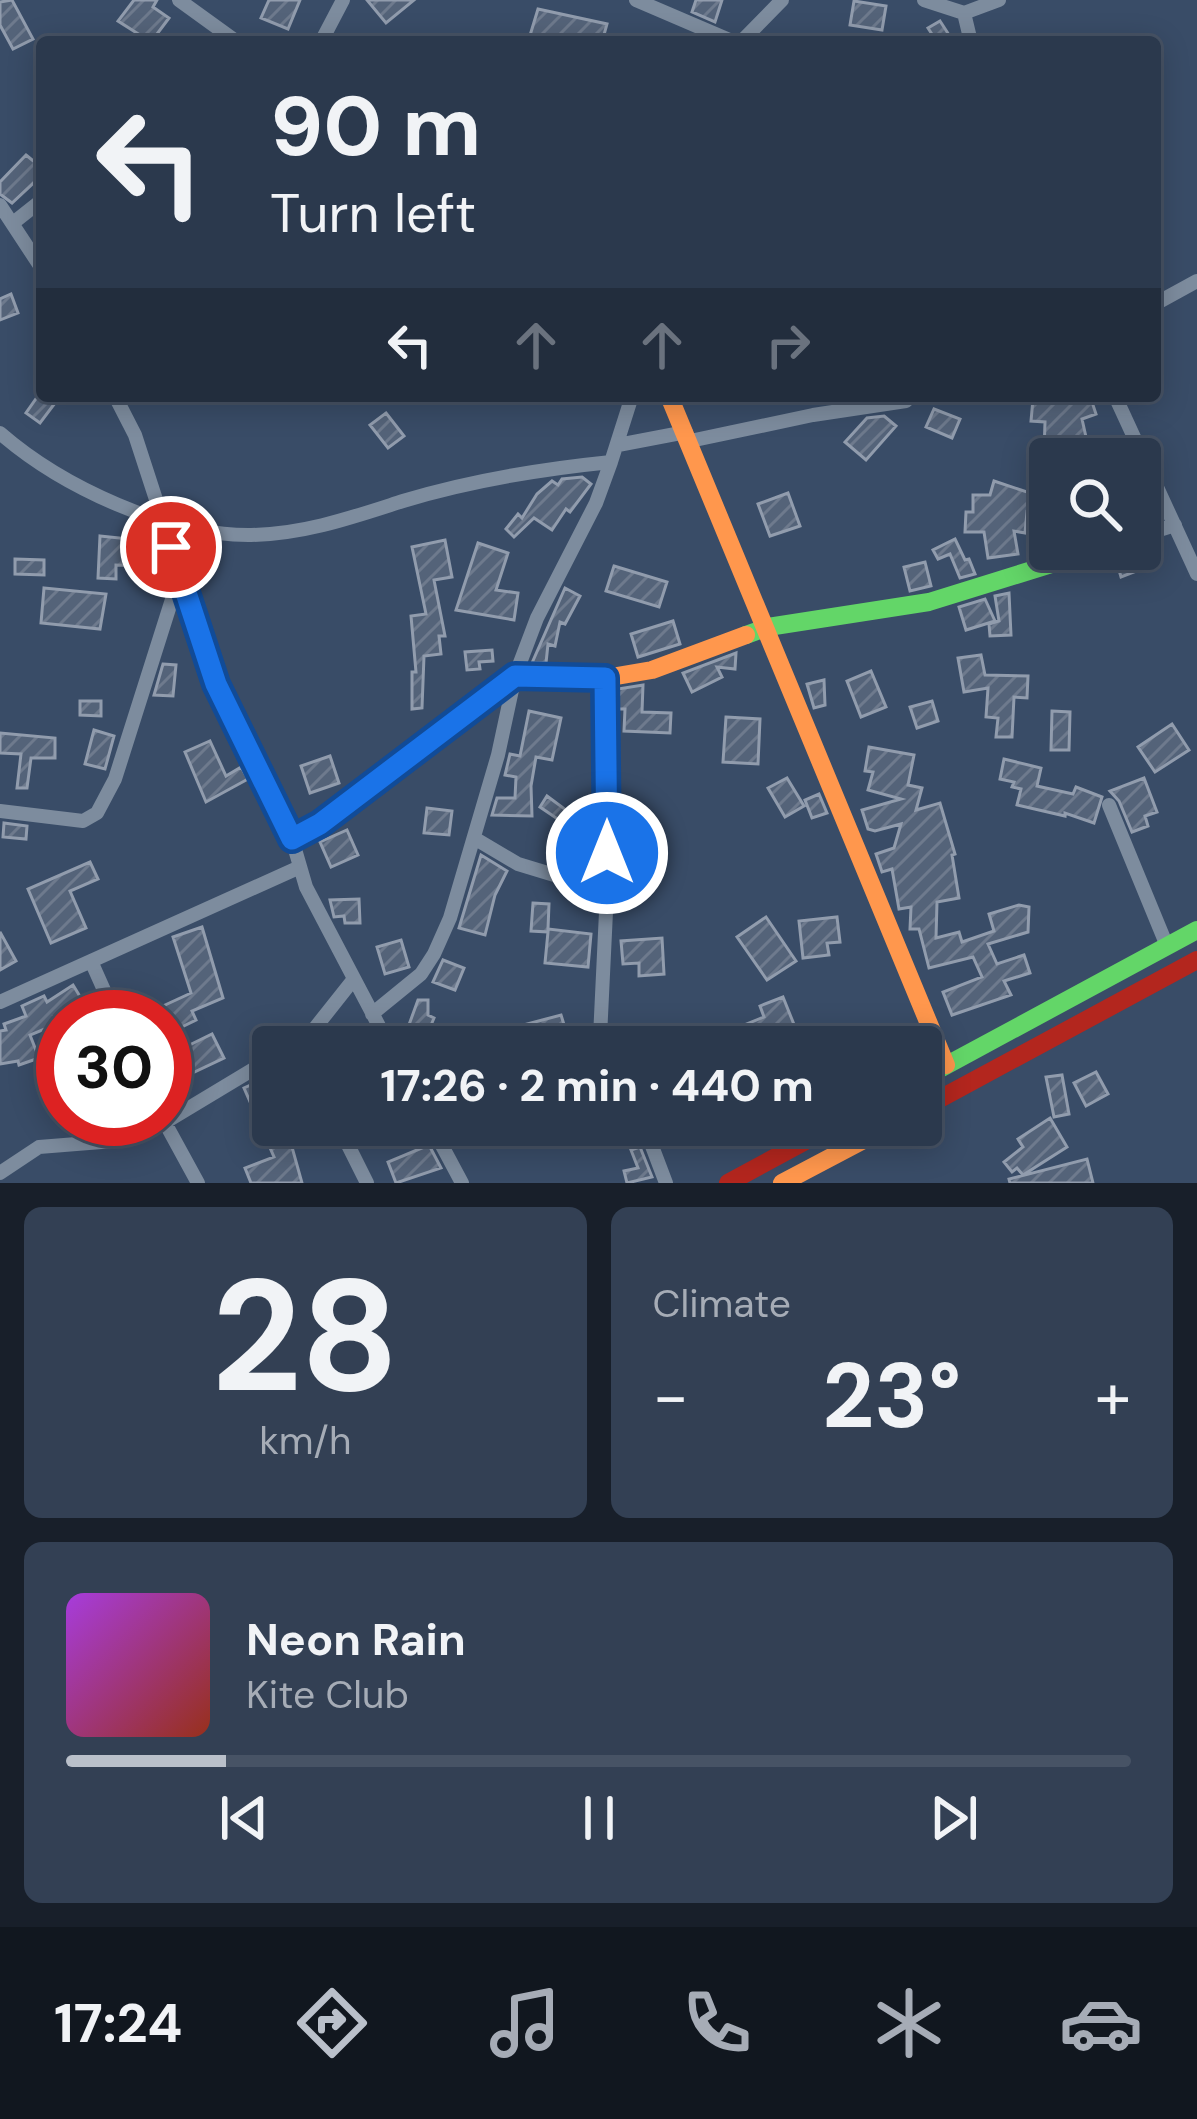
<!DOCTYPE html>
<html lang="en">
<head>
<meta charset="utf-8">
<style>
	body { margin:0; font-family:"DM Sans",sans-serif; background:#334054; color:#f1f3f6; height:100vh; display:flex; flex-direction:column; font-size:45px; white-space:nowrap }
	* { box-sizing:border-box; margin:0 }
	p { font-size:39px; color:#a6acb6 }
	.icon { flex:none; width:66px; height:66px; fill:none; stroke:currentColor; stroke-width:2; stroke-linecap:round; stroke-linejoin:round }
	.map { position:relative; height:1183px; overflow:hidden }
	.drawer { display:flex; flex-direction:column; gap:24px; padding:24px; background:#181f2a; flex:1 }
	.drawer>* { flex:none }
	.hud { position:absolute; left:36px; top:36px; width:1125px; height:366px; border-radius:12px; box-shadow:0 6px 30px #0003,0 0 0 3px #475365; background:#2b394d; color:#f1f3f6; overflow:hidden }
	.buttons { position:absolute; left:1029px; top:438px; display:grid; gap:24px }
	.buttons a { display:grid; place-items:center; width:132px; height:132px; border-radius:12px; background:#2b394d; box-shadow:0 6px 30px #0003,0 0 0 3px #475365; font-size:60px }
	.speed { position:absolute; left:36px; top:990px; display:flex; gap:24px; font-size:60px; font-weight:700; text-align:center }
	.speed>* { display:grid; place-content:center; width:156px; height:156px; border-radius:50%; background:#2b394d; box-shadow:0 6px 30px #0003,0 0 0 3px #475365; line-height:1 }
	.speed .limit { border:18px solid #d22; background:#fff; color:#111 }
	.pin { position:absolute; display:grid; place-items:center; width:102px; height:102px; color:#fff; margin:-51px; border:6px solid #fff; border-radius:50%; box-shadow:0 3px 12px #0007 }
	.me { position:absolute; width:132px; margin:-66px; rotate:0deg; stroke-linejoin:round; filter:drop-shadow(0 0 9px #0008) }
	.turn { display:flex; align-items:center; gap:42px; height:252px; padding:0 36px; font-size:54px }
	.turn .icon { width:156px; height:156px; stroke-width:2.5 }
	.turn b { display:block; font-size:84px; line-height:102px }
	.lanes { display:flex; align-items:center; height:114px; padding:0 36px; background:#0003; justify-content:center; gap:60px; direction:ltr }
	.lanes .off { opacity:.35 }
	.big { font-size:90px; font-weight:700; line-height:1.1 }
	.drawer .tile { flex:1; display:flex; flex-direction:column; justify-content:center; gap:18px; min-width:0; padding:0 42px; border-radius:18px; background:#334054 }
	.drawer .dial { align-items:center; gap:0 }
	.dial b { font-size:156px; line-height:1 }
	.song { display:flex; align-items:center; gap:36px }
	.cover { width:144px; height:144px; border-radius:18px; background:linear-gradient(135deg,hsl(280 70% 55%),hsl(10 70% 35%)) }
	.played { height:12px; border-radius:6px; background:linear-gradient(90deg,#bac0ca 15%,#475365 15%) }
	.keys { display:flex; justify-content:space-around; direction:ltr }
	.heat { display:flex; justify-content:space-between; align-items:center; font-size:66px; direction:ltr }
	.drawer .tiles { flex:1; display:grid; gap:24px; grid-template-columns:1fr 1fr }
	.tile:last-child { grid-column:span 2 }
	.trip { position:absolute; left:252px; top:1026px; width:690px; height:120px; border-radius:12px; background:#2b394d; box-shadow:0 6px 30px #0003,0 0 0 3px #475365; font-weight:700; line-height:120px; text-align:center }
	.tab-bar { display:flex; height:192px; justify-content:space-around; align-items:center; background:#11171f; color:#a6acb6 }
	.tab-bar .icon { width:84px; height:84px }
	.tab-bar .selected { color:#bac0ca }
	.tab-bar b { font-size:54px; color:#f1f3f6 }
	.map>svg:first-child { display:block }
</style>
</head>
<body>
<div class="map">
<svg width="1197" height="1183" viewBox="0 0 1197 1183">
	<defs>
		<pattern id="building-hatch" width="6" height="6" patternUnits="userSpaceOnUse" patternTransform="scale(3)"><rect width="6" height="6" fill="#546379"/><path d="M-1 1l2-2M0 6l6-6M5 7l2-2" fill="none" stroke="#6e7a8d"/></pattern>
	</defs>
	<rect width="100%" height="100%" fill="#394c67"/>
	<path fill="url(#building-hatch)" stroke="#919cad" stroke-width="3" d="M12,0L33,39L13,49L0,25V2Z
		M134,0H157L153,7L169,18L151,42L118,21Z
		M269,0H300L288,29L261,18Z
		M367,0H414L386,23Z
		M696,0H722L715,22L692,12Z
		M854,1L886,6L882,30L850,25Z
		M538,9L607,24L602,42H528Z
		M940,21L951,38L945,42H937L928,28Z
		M26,155L42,168V175L12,203L0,194V182Z
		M11,294L18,313L0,320V299Z
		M40,393L55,403L40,423L26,413Z
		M1090,396L1096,414L1082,419L1088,446L1044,452L1045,422L1031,421L1033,399L1070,403Z
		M934,409L960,419L952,438L926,427Z
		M386,413L404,436L388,448L370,425Z
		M884,416L896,426L866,460L845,442L867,418Z
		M582,477L591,484L570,512L566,509L552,530L534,518L514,537L506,529L518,514L522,518L537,494L552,481L558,485L562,479Z
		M994,481L1033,494L1050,487V523L1027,512L1025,533L1014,531L1018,554L988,558L984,532H965L966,512H973V495H990Z
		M788,493L800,526L770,536L758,504Z
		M100,536L149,541L148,566L116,565V579L98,578Z
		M955,539L965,560L969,559L975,574L960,578L950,554L938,559L933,550Z
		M445,540L452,577L434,580L445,636H439L441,654L424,656L422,708L412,709V672H416L411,616L426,614L412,547Z
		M478,543L508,553L496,590L518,593L514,620L456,610Z
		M1113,549H1140L1147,567L1121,577Z
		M15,559L44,560V575L15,574Z
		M925,562L931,586L910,591L904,567Z
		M614,566L667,582L659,607L606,591Z
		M44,588L106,594L100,629L41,623Z
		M565,588L580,596L565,624L560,622L555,646L548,644L546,663H532Z
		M1009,593L1011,635L990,636L989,624L999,621L995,596Z
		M985,599L995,621L966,630L959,607Z
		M673,621L680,644L638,657L631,634Z
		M492,650L493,661L479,662L480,669L467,670L465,652Z
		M736,653L735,669L717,667L722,677L692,692L683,673Z
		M981,655L985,675L1028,676L1027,698L1014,697L1012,737H996L998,718L986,717L988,688L964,692L958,658Z
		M163,664L176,665L173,696L154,695Z
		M871,671L886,707L861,717L847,681Z
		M824,680L825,705L814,708L807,684Z
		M643,685L642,712L671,713L670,733L624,731L625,709H617L618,689Z
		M80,701H101V716L80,715Z
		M932,701L938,721L917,728L910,707Z
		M529,711L561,718L552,760L536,757L531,786L532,816L492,815L497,798H515L516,777L505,775L510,754L520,756Z
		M1052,711L1070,712L1069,750H1051Z
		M726,717L760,719L758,764L723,762Z
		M1172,724L1189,750L1155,772L1138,747Z
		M94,730L114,736L105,769L85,764Z
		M0,733L55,738V758H31L27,788H17L21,754L0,753Z
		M210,741L226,776L241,767L248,779L206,802L185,752Z
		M869,747L914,755L908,785L922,788L916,810L940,803L955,854L952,855L959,898L937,902L936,938L959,932L962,942L994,931L989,914L1019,905L1029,907L1028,932L988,944L997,964L1024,955L1030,973L1004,981L1011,995L952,1015L943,992L982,977L973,957L929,968L919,929H910L911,907L899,909L892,869L882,872L876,854L894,848L901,824L875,831L868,829L862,810L901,799L868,790L873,772L865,771Z
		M330,756L339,783L310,793L301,766Z
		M1004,759L1041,768L1037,786L1073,794L1076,787L1102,797L1094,823L1065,813V816L1017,805L1021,789L1012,787L1014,782L1000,779Z
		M787,778L804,806L785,817L768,788Z
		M1144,778L1157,812L1145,816L1148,826L1132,832L1119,801L1110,791Z
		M819,794L827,813L812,818L805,800Z
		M547,796L566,810L559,820L540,807Z
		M427,808L452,811L449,835L424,833Z
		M4,823L27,826L26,839L3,837Z
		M347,830L358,855L331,867L320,842Z
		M618,854H634L633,885L618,884Z
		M481,855L507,871L495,895L485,935L459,928Z
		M90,862L98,879L70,891L86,928L51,943L28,889Z
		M359,899L360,923H345L344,916L334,917L330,900Z
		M533,903L549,904L548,929L591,934L588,967L545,963L548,932L531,931Z
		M766,917L796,961L767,980L737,937Z
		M837,917L840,942L827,943L829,955L803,958L799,921Z
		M202,927L223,998L192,1011L196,1020L165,1035V1017H139L191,993L173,937Z
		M0,932L16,961L0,970Z
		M662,938L664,974L639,976V963L623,964L621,941Z
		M401,940L409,967L385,974L377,947Z
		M443,960L464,968L455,990L433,982Z
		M73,985L87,1008L72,1017H54L57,1024L30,1035L39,1058L19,1065L18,1061L0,1064V1031L6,1030L4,1024L26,1016L22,1006L44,996L47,1002Z
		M783,997L799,1037L772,1047H741L734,1029L764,1017L760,1006Z
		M418,1000H428V1015L434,1018L422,1047H409L402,1044Z
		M561,1015L571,1047H506L501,1031Z
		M212,1034L224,1058L169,1084L165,1057Z
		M1096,1072L1108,1094L1086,1106L1074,1083Z
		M273,1075V1099L267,1101L273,1125H278L292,1147L302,1183H251L245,1168L274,1157L244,1088Z
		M1062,1075L1069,1114L1054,1117L1046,1077Z
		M1050,1118L1067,1147L1023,1175L1017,1168L1012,1172L1004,1162L1023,1147L1018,1139Z
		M429,1145L441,1168L396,1183L388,1162Z
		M640,1147L652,1177L627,1183L624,1171L638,1168L631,1150Z
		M1087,1159L1093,1183H1010L1009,1179Z"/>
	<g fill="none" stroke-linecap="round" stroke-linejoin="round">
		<path stroke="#7d8c9e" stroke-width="14" d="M179,0L237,42
			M636,0L734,42
			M924,0L964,13L999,0
			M964,13L971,42
			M321,42L343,0
			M741,42L782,0
			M0,205L42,269
			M13,223L42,200
			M1155,304L1197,281
			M115,396L135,435L216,684L292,839L306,887L390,1047
			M1115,396L1197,574
			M0,433C62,487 168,536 251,535C305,534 353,517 403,501C469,481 542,469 611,462L632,396
			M690,441L813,415L906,401
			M618,445L686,432
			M1140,536L1175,525
			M1109,805L1167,946
			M0,811L83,821L97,813L115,779L180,574
			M474,838L518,864L607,891
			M91,961L116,1017
			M0,1002L300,867
			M372,1014L421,974L434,954L450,918L498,755L515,676L537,618L596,503L611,462
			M307,1047L311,1033L353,980
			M603,1047L600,1037L607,891L605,678
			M163,1119L198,1183
			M164,1123L252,1070L273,1063
			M338,1125L367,1183
			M431,1125L462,1183
			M644,1125L666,1183
			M0,1173L39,1147L114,1141L140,1119"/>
		<path stroke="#63d668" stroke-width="18" d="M746,635L768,627L929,602L1100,549
			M921,1079L1197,930"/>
		<path stroke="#ff974d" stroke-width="18" d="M669,396L946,1065
			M292,839L320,824L515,676L605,678L652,670L746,635
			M782,1183L892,1125"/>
		<path stroke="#b3261e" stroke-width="18" d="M921,1109L1197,960
			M728,1183L835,1125"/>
	</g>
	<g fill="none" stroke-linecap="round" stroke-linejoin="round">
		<g stroke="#114b97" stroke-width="30">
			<path id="route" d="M171,547L216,684L292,839L320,824L515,676L605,678L607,853"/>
		</g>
		<use href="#route" stroke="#1a73e8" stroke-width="21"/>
	</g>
</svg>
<div class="buttons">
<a><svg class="icon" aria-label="search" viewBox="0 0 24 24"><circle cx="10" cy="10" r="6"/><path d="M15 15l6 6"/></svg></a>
</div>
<div class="speed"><div class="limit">30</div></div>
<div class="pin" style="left:171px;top:547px;background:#d93025"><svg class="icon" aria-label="arrive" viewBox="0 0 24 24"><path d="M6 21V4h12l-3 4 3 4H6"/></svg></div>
<svg class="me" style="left:607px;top:853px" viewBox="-20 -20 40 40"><circle r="17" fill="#1a73e8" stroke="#fff" stroke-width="3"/><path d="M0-11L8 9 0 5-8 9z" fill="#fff"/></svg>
<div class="trip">17:26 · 2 min · 440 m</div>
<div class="hud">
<div class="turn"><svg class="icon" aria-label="left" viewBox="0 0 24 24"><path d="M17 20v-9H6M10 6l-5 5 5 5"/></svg><div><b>90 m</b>Turn left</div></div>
<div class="lanes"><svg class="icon" aria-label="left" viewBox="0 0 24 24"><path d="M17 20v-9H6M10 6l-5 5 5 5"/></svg><svg class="icon off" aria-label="ahead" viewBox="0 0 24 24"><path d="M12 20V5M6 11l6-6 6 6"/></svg><svg class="icon off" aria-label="ahead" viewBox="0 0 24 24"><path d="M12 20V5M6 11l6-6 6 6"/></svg><svg class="icon off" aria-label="right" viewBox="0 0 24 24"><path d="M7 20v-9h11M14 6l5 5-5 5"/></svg></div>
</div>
</div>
<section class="drawer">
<div class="tiles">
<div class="tile dial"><b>28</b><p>km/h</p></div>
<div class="tile"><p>Climate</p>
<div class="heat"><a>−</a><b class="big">23°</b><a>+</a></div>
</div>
<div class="tile">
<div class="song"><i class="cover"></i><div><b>Neon Rain</b><p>Kite Club</p></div></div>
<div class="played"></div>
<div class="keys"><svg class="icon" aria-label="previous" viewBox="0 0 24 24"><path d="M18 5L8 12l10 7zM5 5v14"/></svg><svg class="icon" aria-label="pause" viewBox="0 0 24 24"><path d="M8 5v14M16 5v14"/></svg><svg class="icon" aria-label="next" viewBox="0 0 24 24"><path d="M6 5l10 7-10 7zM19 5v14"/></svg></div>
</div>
</div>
</section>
<nav class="tab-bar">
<b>17:24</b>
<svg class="icon selected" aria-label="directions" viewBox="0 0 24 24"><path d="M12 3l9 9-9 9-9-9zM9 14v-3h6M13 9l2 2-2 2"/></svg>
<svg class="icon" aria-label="music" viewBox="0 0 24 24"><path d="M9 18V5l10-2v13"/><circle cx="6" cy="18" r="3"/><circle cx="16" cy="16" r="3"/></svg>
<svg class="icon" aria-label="phone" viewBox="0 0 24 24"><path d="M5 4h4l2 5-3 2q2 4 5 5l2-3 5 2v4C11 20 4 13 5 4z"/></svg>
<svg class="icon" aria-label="climate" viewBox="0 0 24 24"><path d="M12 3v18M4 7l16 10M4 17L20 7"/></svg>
<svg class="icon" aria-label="car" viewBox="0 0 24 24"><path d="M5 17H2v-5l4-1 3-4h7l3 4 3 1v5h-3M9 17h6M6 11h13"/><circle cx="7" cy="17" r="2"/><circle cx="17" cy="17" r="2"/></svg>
</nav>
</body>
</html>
